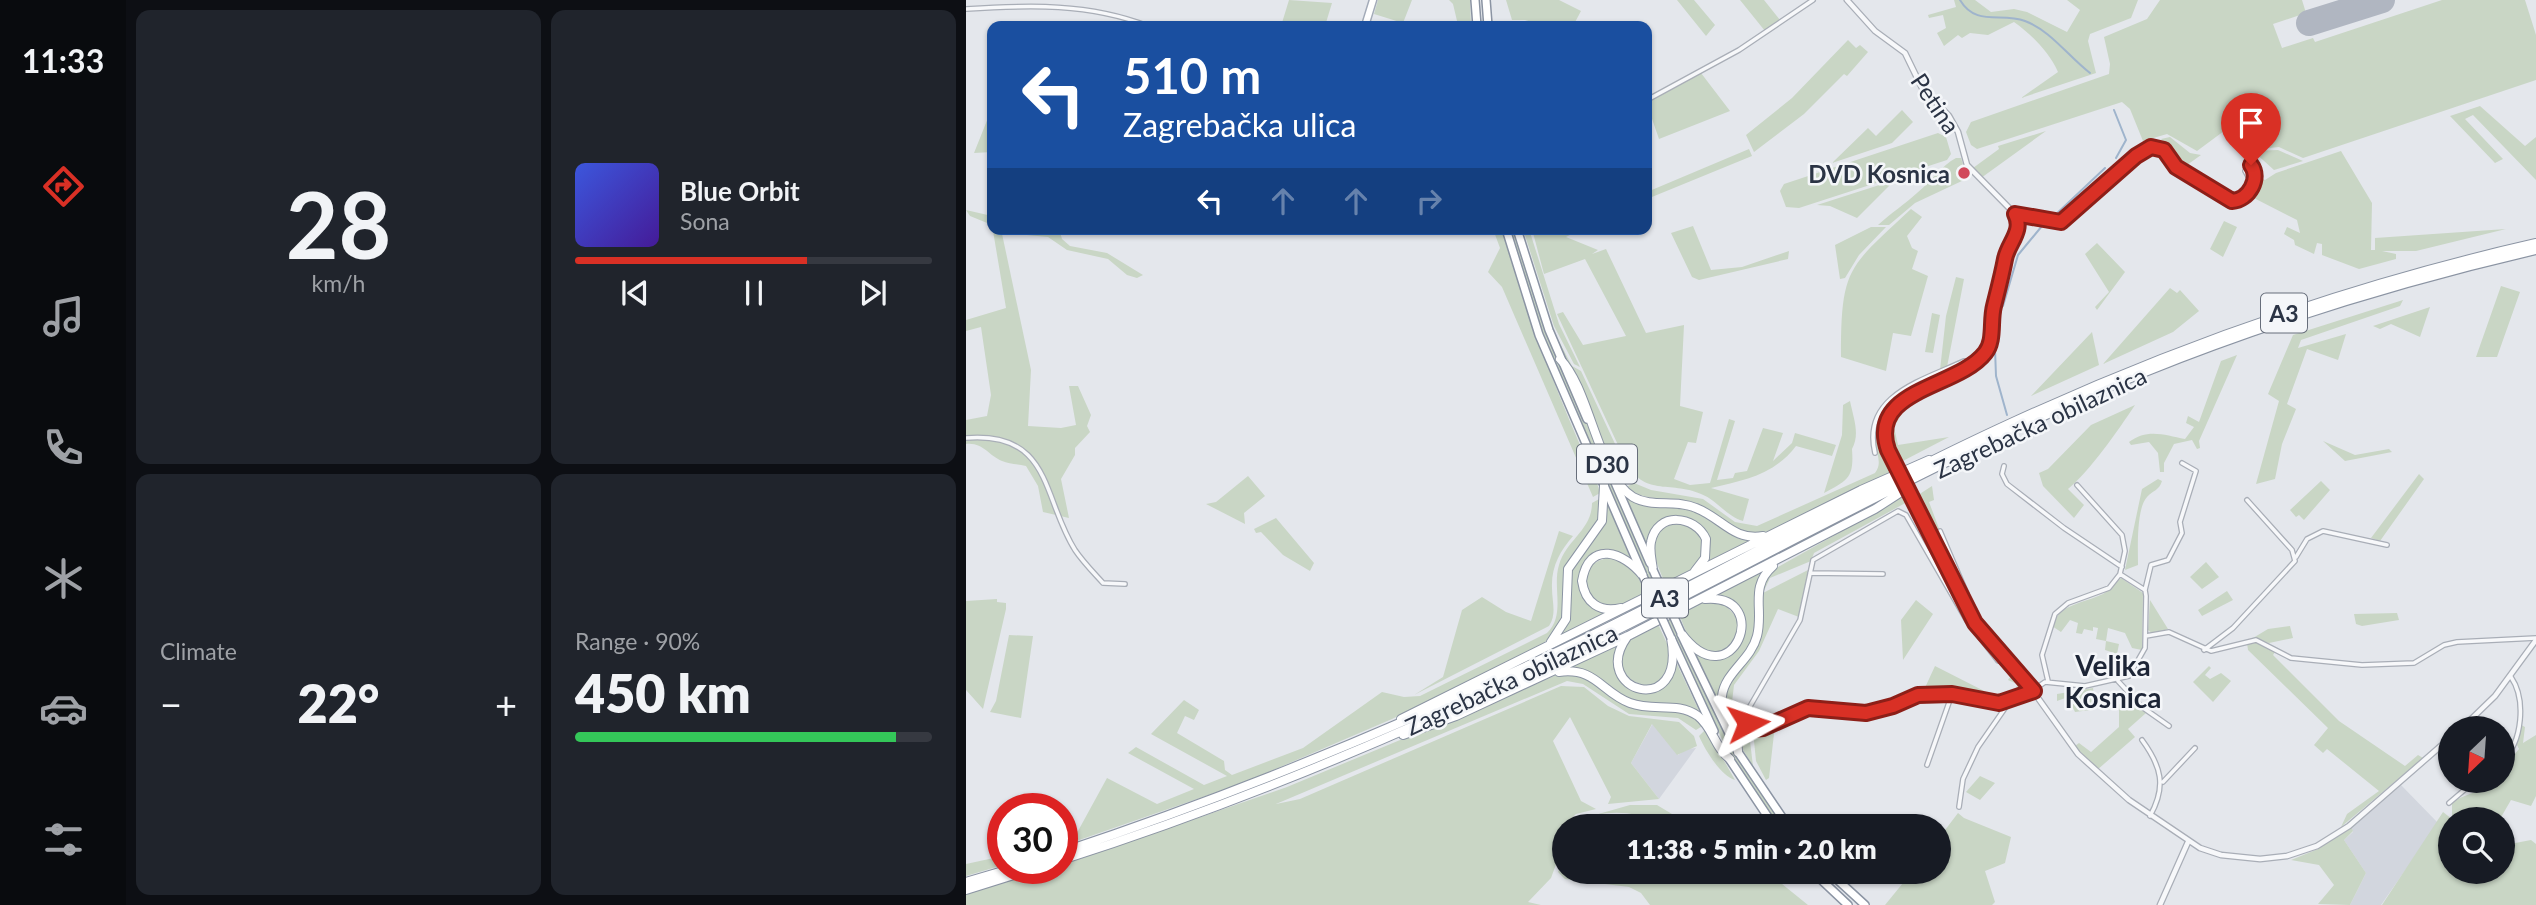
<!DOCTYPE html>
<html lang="en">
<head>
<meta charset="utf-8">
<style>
	body { margin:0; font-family:Lato,sans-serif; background:#20242c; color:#f1f3f6; height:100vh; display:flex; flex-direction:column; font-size:26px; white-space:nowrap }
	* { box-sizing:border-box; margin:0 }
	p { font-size:23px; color:#9ea1a6 }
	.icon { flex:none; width:38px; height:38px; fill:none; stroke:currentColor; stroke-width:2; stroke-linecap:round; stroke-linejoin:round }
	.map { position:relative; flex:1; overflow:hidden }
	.details { display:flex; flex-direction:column; gap:10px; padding:10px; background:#0d0f14; width:840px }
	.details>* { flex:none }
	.banner { position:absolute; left:21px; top:21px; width:665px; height:214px; border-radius:14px; box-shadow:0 2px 5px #0004; background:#1a4fa0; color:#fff; overflow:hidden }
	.needle { width:46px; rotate:205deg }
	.buttons { position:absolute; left:1472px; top:716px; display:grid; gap:14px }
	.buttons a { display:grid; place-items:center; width:77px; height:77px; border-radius:50%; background:#171b24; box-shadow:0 2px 5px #0004; font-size:35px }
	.speed { position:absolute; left:21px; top:793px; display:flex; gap:14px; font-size:35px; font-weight:700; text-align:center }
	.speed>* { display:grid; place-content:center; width:91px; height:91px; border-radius:50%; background:#171b24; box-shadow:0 2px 5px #0004; line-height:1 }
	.speed .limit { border:10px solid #d22; background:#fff; color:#111 }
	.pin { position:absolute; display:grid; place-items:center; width:60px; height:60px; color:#fff; margin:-72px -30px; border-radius:50% 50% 50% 0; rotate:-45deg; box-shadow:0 0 7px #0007 }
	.pin .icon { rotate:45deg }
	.me { position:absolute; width:77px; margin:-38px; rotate:85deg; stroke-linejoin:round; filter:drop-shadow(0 0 5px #0008) }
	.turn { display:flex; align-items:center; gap:24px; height:147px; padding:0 21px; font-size:32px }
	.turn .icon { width:91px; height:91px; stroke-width:2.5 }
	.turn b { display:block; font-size:49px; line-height:60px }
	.lanes { display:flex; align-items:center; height:66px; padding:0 21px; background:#0003; justify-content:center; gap:35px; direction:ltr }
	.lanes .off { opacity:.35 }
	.big { font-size:52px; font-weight:800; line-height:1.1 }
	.details .card { flex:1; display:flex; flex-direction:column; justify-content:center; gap:10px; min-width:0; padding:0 24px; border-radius:14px; background:#20242c }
	.details .dial { align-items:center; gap:0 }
	.dial b { font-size:91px; line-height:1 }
	.song { display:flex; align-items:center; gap:21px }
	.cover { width:84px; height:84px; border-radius:10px; background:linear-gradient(135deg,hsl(230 70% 55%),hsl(260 70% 35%)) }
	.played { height:7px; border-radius:4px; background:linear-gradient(90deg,#d93025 65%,#363941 65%) }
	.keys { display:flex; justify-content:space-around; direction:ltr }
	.heat { display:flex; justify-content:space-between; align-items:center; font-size:38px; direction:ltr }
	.charge { height:10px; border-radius:5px; background:linear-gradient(90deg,#34c759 90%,#363941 0) }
	.details .tiles { flex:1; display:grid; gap:10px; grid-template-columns:repeat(2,1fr) }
	.trip { position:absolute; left:586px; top:814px; width:399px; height:70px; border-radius:35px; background:#171b24; box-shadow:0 2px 5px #0004; font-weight:800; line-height:70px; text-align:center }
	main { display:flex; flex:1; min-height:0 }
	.tab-bar { display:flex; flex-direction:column; width:126px; justify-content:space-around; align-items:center; background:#090b0e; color:#9ea1a6 }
	.tab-bar .icon { width:49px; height:49px }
	.tab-bar .current { color:#d93025 }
	.tab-bar b { font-size:32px; color:#f1f3f6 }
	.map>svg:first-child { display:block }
</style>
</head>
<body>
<main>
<nav class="tab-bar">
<b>11:33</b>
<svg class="icon current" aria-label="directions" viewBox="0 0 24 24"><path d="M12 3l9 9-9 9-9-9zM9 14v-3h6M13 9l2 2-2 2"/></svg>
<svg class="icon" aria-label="music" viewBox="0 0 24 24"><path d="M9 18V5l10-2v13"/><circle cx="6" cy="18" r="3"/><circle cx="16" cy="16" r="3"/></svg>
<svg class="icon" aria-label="phone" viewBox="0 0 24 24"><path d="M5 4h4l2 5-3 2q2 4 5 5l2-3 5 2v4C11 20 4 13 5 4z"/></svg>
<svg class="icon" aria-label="climate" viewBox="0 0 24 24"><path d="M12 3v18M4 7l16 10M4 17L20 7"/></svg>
<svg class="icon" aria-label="car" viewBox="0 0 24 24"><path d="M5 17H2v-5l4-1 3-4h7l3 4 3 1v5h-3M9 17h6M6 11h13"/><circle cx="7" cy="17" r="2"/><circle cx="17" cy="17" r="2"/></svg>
<svg class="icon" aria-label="filters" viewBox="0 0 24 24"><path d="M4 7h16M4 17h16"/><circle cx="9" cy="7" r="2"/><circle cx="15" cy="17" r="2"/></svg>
</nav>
<section class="details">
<div class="tiles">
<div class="card dial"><b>28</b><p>km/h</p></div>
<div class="card">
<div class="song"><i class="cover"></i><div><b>Blue Orbit</b><p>Sona</p></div></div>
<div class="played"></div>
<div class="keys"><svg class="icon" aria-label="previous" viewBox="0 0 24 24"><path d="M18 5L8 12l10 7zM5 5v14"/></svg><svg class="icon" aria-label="pause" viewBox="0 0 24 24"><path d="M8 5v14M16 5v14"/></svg><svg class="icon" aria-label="next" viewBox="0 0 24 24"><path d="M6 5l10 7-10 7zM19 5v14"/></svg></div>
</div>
<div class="card"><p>Climate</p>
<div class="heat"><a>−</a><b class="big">22°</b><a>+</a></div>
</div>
<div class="card"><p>Range · 90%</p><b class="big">450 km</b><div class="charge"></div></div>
</div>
</section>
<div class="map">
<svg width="1570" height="905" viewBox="0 0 1570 905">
	<rect width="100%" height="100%" fill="#e4e7ec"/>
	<path fill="#d2d6de" d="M687,723L712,755L721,749L730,748L693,799L665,763Z
		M1435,785L1472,823L1415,905H1384L1400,873L1378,840L1387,832L1385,827Z"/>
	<path fill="#c9d6c5" d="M323,0L366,3L359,26H315Z
		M412,0H446L437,23L408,14Z
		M483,0H504L505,26L492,25L487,4Z
		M540,0H593L615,11L607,26H579L559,20H546Z
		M711,0H728L749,25L740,36Z
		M774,0H798L814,20L799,31Z
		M988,0H1009L1025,12L1048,9L1061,12L1101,32L1114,10L1101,0H1172L1165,18L1124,34L1122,41L1130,73L1055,98L1092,72C1083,52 1066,35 1048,22L1022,35L1004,33L996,38L992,35L978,46L971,33L980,28L977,15L963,18L962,15L990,7Z
		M1194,0H1336L1340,13L1307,24L1316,48L1347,38L1349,42L1476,0H1559L1570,35V80L1337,158L1313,147L1292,149L1268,129L1258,131L1231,151L1201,134L1177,141L1164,109L1156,102L1011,149L1005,145L1000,132L1005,122L1143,74L1144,64L1138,37L1181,19Z
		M882,40L890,48L894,45L902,52L881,76L878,74L838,114L788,152L780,135L826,98Z
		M735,73L764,111L693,139L684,113L681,114V103Z
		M1514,106L1559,146L1570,137V180L1507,115L1499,119L1537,159L1529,163L1484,116Z
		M936,110L947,122L926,143L866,163L902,128L910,136Z
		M26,115V152L8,153L22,118Z
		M1080,131L1015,178L1007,168L1033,149L1032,146Z
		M972,133L980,137L985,154L981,160L833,208L820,207L814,191L818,184Z
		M1204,137L1224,153L1235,155L1221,165L1195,139Z
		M783,149L786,156L681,199V192Z
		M1312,150L1337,161L1308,170L1287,151Z
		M1375,151L1406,203L1405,250H1409V238L1540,229L1450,251H1416L1430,254V259L1393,269L1356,255V244L1351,243L1348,254L1329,245L1328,240L1318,234L1321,227L1334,233L1331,220L1282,195L1292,177L1299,180L1310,173Z
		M990,158H995L997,164L991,168L998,180L949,203L923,225H912C925,213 939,204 951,193C966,181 976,165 990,158Z
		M929,180L891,218L864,206L851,205Z
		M945,209L956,217L941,236L946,248L952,251L946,269L962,276L945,336L927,333L920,371L875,357C875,267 882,268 945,209Z
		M0,210L26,216V229H35L65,370L62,426L95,428L110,425L103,386H112L125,415L121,426L124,432L109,448V455L95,479L103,518L77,512L72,486L60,466C52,464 43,464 36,461C23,456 17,442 0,444V420L21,416L25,395L15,327L0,331V320L40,308L26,225L4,216Z
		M1258,221L1271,227L1257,257L1244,249Z
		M727,226L745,270L776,267L823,251L822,259L733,280L726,277L705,233Z
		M905,227H920L893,255L879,278L874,279L869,245Z
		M39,229L79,232L93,229L96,239L104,246L141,253L177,275L171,278L161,275L142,259L101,250L82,237L50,234Z
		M527,229H537C560,318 595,403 632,486L634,493L627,497L536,287L522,272L534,248Z
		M543,229H548L582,335L684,569L692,589L688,591L579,342Z
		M557,229H563L593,324L614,367L608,364L588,326Z
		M566,229H615L600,237L632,250L626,254L640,249L680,333L718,325L714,406L737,412L730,443L722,442L708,479L724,485L744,483L763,419L769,421L751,480L767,478L769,473L781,471L797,428L817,433L807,461L826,443L829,433L870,445L866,456L830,446C808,475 779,480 745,488L783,499L777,521C760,516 751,500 735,494C703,480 678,498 659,460L591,314L597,312L617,345L660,336L619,259L578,274Z
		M1131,243L1159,272L1131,310L1129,307L1143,292L1119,254Z
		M990,277L998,279L981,367L974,370L980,316Z
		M1535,286L1554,292L1531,357H1510Z
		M1204,288L1211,293L1214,290L1233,311L1207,332L1137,364Z
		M1437,300L1434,306L1335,340L1332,348L1380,334L1372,360L1341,349L1321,404L1330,409L1316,444L1309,479L1290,484L1313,401L1302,394L1327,335Z
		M1464,307L1454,337L1425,324L1414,329L1407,326Z
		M966,313L974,315L967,353L959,352Z
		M588,332L606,366L615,371L664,476L656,483L651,474Z
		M1126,332L1133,365L1065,396Z
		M1271,355L1233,441L1234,448L1231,449L1226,440L1208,444L1198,463V472H1194L1192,453L1183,442L1165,445L1163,442C1181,428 1199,435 1219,439L1228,427L1220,423L1222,416L1233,422L1255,361Z
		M1002,362C947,393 892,397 929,472L803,531C770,541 757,514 729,503C704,494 682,505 660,487L668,483L685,490L737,499L769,522L791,526L909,473C917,463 910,453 909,442C905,397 968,373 1002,362Z
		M884,401C888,420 894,434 886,449C888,477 883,480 858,493L876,435L877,405Z
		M941,405L928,427L932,445L983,437L933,463C922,442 918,418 941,405Z
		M1169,405C1151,432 1123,472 1102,489L1118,505L1108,518L1077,486L1073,473L1082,469L1125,425Z
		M1357,441L1389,455L1423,449L1426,452L1379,461Z
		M1453,474L1458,479L1414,541L1405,538Z
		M282,476L299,496L278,513L279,524L240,504L250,502Z
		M1192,479L1196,481C1193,491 1187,490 1181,497C1170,509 1172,549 1172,565L1159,570L1176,489Z
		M1355,481L1364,490L1338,520L1333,515L1330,517L1324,510Z
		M966,486L968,500L963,502L1002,605L949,497Z
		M658,493C684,499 713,503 737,514C757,524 766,539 790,539L737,567L744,547L733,524L717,517L701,519L681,546Z
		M940,495L943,501L848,553L845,561L804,578L797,593L842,570L835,611L833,617L812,609L793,651L768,685L765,711L759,714L760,688L789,648L794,592L805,571Z
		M635,498L633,520L601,565L595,625L576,645L426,719L277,783L96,846V837L112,831L141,778L191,804L228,789L162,753L170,747L238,785L261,776L185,734L218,700L233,710L228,720L219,716L211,733L258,761L259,770L266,775L337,748L416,692L438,697L454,696L581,633C600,615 586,587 593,565C600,540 626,530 626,503Z
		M641,503L664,557L649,551L628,555L616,591L642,612L594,635C608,614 597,587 607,565C617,544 641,528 641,503Z
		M310,518L348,563L344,571L317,555L295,532L290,533L288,529Z
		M719,522L737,537C738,570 723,573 700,585C686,554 675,527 719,522Z
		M593,531L607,536C594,551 585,567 586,588C586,602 591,614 583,626L448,695L477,677L496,610L516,597L540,612L565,621Z
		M653,556L670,572L680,595L659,605L636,606C607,582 617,559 653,556Z
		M1240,562L1253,577L1236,589L1224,577Z
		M798,570L789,590V635L752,703L728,651L747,658L775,641L779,625L758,598L747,596Z
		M1155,578L1177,593L1176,650L1166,648L1159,633L1142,628L1140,641L1153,644L1151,654L1139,650L1140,641L1130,639L1132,628L1127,627V631L1118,629L1116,634L1110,633L1112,623L1104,620L1095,632L1086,626C1093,604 1118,603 1137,594C1144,590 1149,583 1155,578Z
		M1261,591L1267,600L1236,616L1232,610Z
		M31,599V602L40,603V609L17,709L0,690V601Z
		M950,600L967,614L937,660L935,620Z
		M1184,600L1202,629L1187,634L1182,630Z
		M751,601C795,623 763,664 736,651C723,644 718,626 713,614L737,602Z
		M1431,613L1433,620L1396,626L1390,624L1388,614Z
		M705,618L759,736L818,826H813L808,821L760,748L701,620Z
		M692,624L703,648V673L685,686C661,685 643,663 663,641C670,634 683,629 692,624Z
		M1324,626L1327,638L1303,643L1287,638L1302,629Z
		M43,635L67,636L55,718L24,712L30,701Z
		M1290,642L1309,652L1307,655L1373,721L1439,766L1452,755L1457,758L1375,827L1381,814L1413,791L1361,749L1357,753L1348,745L1362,728L1282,650L1281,643Z
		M653,644L648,664L654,679L690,690L705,679L711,664L735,715C710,697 690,710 666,700C641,690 633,674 604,667Z
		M969,666L1026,695L1050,691L1051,684L1042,680L1047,673L1061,690L1034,700L985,691L957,692Z
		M1243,666L1245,668L1239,675L1244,679L1255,673L1265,681L1247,702L1227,682Z
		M593,674H616L656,701L716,709L738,725L730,730L712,718L663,714L617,684L601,681L310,804L334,799L595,686L618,687L642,706L663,716L713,722L728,736L731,746L711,755L686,724L665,763L693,799L642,804L645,797L604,717L587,741L615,801L630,809L610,814L598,825L596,848L585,878L562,902L575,905H0V894L86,868H96V865L321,787Z
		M1127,688L1129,706L1124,710L1109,712L1102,697L1091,701V694Z
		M1153,704L1165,708L1171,704L1180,713L1162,729L1169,737L1131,770L1109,746L1113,743L1125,752L1153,727Z
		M770,714L776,716L783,733L787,766L770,739L764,717Z
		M809,725L803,778L800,780L790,761L787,731Z
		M1555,725L1559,727L1557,743L1570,735V796L1565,806L1545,800L1534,819H1484V872H1536L1537,855L1544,844L1565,840L1570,844V905H1416L1477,812L1486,819V803C1497,794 1514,794 1521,781L1536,780L1537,763L1542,762L1553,749L1550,743Z
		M740,729L769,780C755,776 739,750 733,736Z
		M1014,776L1029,783L1014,800L1000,792Z
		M664,805H691L726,826C688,826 673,806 629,815Z
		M992,813L998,818L1045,837L1039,863L1019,871L1029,902L1026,905H919L946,872H973V838Z
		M1385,827L1387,831L1378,840L1400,873L1384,905L1352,904L1368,885L1353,865L1325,860L1352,849Z
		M37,856V865L0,876V864Z
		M596,863L598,872H653L675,883L682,872H801L842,905H684L675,893L663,887L599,879L592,872Z"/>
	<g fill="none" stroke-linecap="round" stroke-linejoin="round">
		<path stroke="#9fb4cc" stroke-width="2" d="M994,0C1010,27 1035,12 1059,21C1084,30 1103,57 1124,73
			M1148,110L1160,140L1150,158
			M1086,218L1139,168
			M1037,306L1052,255L1076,226
			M1029,349L1030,376L1041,415"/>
		<path stroke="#b0b6c1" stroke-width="26" d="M1343,23L1416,0"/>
		<g stroke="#a9aeb7" stroke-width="6">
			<path id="minor" d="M0,9C63,5 123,3 182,26
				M681,100L773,50L847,0
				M1049,214L1095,222L1170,156L1185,147L1198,150L1213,169L1266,201C1280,201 1290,184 1290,171L1283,164L1279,171L1287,185
				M0,438C86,431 76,498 109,550C117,562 128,573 137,583L159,584
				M909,453C895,395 958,380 998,361L1009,362
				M1038,466L1036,474L1041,484L1098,528L1156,567
				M974,531L1001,594L1003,610
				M1330,557L1341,539L1357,531L1421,545
				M844,573L917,574
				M1179,590L1185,565L1202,560L1216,533L1214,522L1230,471L1216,463
				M1180,636L1203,632L1245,651L1290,640L1325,658L1396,665L1448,663L1478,645L1491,642L1570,638
				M1238,650L1267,628L1329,561L1326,550L1281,500
				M1041,661H1032L1001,621L940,515L932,511L847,560L834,620L783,708L782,723L787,729C808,732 825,708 846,707C866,707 886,716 906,712C924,709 939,696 956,694C1010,688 1027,720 1079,682L1119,686L1163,676L1179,648L1180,596L1179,590L1154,574
				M1082,681L1076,655L1089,614L1102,603L1143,588L1154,574L1159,551L1156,535L1111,485
				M1152,681L1176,707L1203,726
				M1176,740C1195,766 1201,786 1184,816
				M1536,761C1557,742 1560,699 1545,677
				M961,765L986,694
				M1197,782L1229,748
				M1483,803L1510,780
				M993,807L997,779L1012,747L1044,701"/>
		</g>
		<g stroke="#a9aeb7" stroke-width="7">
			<path id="tertiary" d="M881,0L909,31L939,53L956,88L983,116L992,132L1001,165L1049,214L1052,223L1040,257L1022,349L1009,362L941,398L927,411L920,425L919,437L927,460
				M948,503L1009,623L1067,691L1112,754L1163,800L1234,848L1255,855L1294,859L1321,856L1351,846L1383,826L1484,738
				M1496,728L1529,696L1570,640
				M1194,905L1222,842"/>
		</g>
		<g stroke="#a3abb8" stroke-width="9">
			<path id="primary" d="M399,26L407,0"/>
		</g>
		<g stroke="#8b94a3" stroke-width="10">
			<path id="trunk" d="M509,0L511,26
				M520,0L522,26
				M540,229L573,335L676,573
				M551,229L583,330L621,419
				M647,478L684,563
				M715,634L772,752L822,826
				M706,640L748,731
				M762,757L808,826
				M847,872L882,905
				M863,872L899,905"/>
		</g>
		<g stroke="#8b94a3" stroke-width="10">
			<path id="motorway" d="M594,359C624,389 632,476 667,497C686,508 710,499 730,508C756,518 767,541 797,536
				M687,570C686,561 683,551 685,542C691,511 729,515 740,539L739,558L729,571
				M655,608C634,613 619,603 616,581C623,539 658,552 677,576
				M715,633C766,702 809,593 739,599
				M661,637C622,692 721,720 705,638
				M585,642L600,619L602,569L636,521L638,486
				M593,672C630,667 635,692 664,703C687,712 711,701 732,716C747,728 749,748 764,759
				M435,719L895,490L963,460
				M437,735L490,716L662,636L909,509L940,489
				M772,752C773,733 753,718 756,696C759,672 785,660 791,636C798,609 783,587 807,566
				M96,852C277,792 452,719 624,636C766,567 903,488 1047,422C1215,345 1389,284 1570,243
				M96,860C280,801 458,726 631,640C813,550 991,449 1179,372C1306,321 1437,281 1570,250
				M0,882L47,868
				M0,890L70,868"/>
		</g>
		<use href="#minor" stroke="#f7f8fa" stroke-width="3.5"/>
		<use href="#tertiary" stroke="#f7f8fa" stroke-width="4.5"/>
		<use href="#primary" stroke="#fff" stroke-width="6"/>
		<use href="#trunk" stroke="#fff" stroke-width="7"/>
		<use href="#motorway" stroke="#fff" stroke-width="8"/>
		<g stroke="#a9aeb7" stroke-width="7" stroke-linecap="butt">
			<path id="tertiary-bridge" d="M927,460L948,503"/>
		</g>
		<g stroke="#8b94a3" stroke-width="10" stroke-linecap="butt">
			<path id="trunk-bridge" d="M687,570L715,633
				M677,576L705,638"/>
		</g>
		<use href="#tertiary-bridge" stroke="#f7f8fa" stroke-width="4.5"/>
		<use href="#trunk-bridge" stroke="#fff" stroke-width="7"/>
	</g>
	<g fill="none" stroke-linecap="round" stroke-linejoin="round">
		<g stroke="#8d1f18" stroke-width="18">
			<path id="route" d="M782,723L787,729L797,728L842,708L900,713L927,706L952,695L986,694L1033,703L1068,691L1009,623L922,450C901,389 992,388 1019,353C1029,341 1024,321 1028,306C1032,290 1036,275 1039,259C1042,243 1058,231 1049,214L1095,222L1170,156L1185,147L1198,150L1210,167L1266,201C1283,200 1295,178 1285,165"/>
		</g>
		<use href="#route" stroke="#d93025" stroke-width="12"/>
	</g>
	<circle fill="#d1495b" stroke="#f4f6f9" stroke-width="2.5" cx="998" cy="173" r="7"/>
	<g text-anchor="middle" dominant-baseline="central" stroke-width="5" stroke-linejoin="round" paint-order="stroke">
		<g fill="#f4f6f9" stroke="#676e7b" stroke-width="2">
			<rect x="1295" y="293.5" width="46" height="39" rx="5"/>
			<rect x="611" y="444.5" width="60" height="39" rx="5"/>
			<rect x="676" y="578.5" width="46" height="39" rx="5"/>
		</g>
		<g font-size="23" font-weight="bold" fill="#2b3445">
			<text x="1318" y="313">A3</text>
			<text x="641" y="464">D30</text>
			<text x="699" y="598">A3</text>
		</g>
		<g font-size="24" fill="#2b3445" stroke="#f4f6f9">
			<text transform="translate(970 103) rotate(56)">Petina</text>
			<text transform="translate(1074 422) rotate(-25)">Zagrebačka obilaznica</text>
			<text transform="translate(545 679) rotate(-25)">Zagrebačka obilaznica</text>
		</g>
		<g font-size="24" font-weight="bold" fill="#2b3445" stroke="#f4f6f9" text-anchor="end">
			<text x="984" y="173">DVD Kosnica</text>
		</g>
		<g font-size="28" font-weight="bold" fill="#1d2536" stroke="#f4f6f9">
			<text x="1147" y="665">Velika<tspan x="1147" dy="32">Kosnica</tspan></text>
		</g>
	</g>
</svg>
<div class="buttons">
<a><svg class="needle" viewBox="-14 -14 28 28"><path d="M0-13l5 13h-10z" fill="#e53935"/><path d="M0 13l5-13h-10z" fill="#9ea1a6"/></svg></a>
<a><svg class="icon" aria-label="search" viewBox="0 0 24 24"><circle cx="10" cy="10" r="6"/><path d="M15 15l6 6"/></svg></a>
</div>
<div class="speed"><div class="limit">30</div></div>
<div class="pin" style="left:1285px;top:165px;background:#d93025"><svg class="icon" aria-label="arrive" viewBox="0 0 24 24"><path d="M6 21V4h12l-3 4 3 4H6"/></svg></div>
<svg class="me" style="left:782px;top:723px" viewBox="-20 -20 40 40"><path d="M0-17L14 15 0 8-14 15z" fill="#d93025" stroke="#fff" stroke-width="4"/></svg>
<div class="trip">11:38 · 5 min · 2.0 km</div>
<div class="banner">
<div class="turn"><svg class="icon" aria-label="left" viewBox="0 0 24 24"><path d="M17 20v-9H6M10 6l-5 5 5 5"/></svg><div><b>510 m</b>Zagrebačka ulica</div></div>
<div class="lanes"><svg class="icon" aria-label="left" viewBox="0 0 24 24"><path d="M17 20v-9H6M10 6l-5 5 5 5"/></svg><svg class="icon off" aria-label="ahead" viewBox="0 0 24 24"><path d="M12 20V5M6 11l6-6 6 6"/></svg><svg class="icon off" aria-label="ahead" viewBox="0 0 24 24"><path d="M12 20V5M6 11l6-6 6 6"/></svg><svg class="icon off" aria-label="right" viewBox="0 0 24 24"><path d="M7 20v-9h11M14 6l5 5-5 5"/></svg></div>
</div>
</div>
</main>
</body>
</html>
